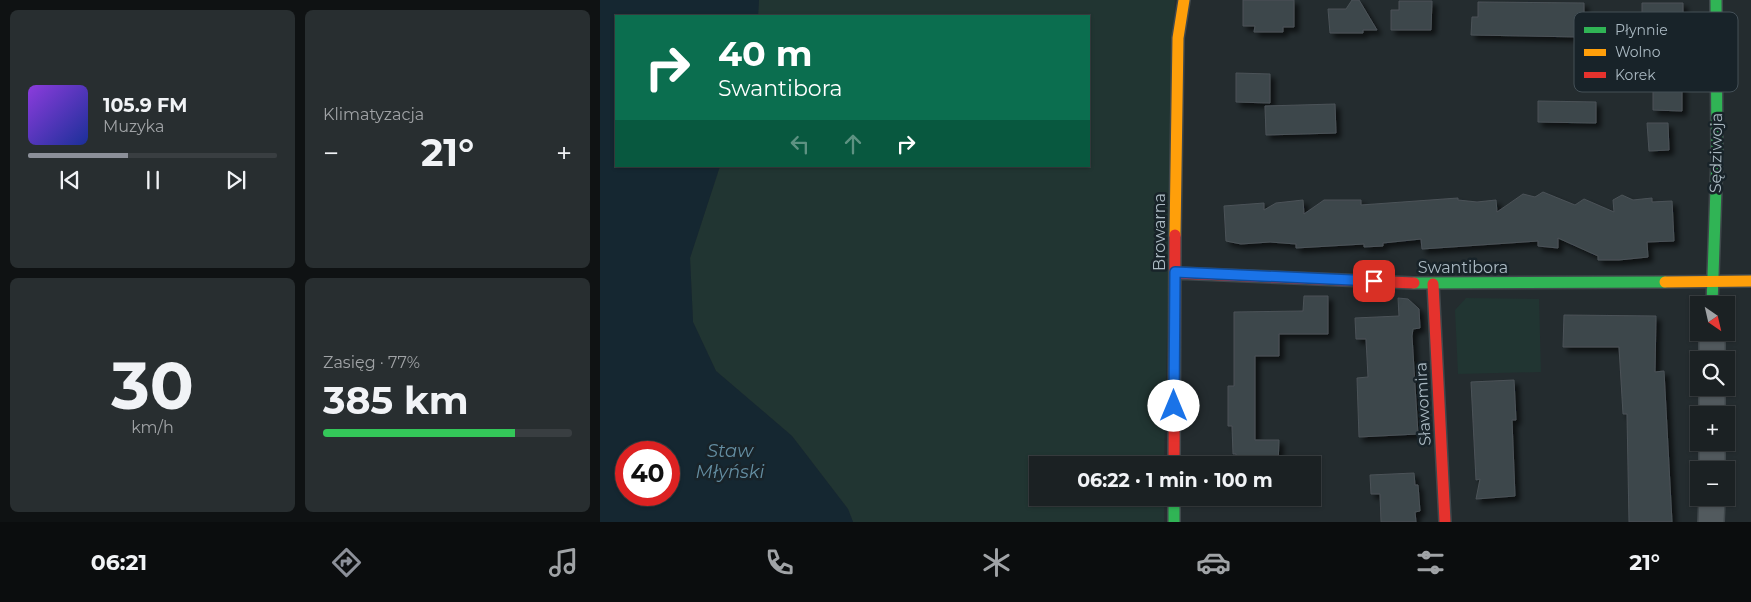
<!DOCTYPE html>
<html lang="pl">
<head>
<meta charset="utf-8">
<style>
	body { margin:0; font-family:Montserrat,sans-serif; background:#282e30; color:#f1f3f6; height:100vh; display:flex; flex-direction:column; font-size:19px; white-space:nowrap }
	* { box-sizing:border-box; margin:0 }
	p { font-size:16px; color:#a0a3a6 }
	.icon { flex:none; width:28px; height:28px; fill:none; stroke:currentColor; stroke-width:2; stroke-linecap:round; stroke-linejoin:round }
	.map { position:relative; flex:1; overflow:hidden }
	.details { display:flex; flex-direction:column; gap:10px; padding:10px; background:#0f1213; width:600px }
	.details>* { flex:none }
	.top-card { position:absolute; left:15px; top:15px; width:475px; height:152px; border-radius:0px; box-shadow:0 1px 4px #0004,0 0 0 1px #393e41; background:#0b6e4f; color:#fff; overflow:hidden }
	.needle { width:32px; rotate:146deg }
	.controls { position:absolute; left:1090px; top:296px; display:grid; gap:10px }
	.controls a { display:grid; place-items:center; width:45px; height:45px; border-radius:0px; background:#1b2123; box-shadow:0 1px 4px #0004,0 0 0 1px #393e41; font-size:25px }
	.speed { position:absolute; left:15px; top:441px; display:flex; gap:10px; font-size:25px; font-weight:700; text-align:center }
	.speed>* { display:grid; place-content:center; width:65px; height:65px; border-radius:50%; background:#1b2123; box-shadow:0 1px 4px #0004,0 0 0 1px #393e41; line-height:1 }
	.speed .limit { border:8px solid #d22; background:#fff; color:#111 }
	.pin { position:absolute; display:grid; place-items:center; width:42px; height:42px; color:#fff; margin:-21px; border-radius:10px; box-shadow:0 2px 8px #0006 }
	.me { position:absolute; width:55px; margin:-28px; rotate:0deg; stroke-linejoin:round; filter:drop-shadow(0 0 4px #0008) }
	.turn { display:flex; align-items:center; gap:18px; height:105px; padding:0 20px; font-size:22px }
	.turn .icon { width:65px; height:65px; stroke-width:2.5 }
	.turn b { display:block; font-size:35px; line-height:42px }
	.lanes { display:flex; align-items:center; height:48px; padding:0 20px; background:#0003; justify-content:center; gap:25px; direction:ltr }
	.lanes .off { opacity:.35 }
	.big { font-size:38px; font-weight:700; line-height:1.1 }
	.details .tile { flex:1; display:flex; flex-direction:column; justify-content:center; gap:8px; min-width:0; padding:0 18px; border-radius:8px; background:#282e30 }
	.details .dial { align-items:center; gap:0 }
	.dial b { font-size:65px; line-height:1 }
	.song { display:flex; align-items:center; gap:15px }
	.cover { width:60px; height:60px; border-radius:8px; background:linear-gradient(135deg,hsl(270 70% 55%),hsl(230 70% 35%)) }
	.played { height:5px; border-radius:2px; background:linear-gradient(90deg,#8c9099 40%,#393e41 40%) }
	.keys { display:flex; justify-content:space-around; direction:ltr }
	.heat { display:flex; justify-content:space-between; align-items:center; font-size:28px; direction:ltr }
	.charge { height:8px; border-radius:4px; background:linear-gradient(90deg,#34c759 77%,#393e41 0) }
	.details .tiles { flex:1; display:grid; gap:10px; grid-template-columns:repeat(2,1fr) }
	.trip { position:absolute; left:429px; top:456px; width:292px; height:50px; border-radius:0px; background:#1b2123; box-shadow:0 1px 4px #0004,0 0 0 1px #393e41; font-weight:700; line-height:50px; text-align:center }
	.tab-bar { display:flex; height:80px; justify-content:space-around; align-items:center; background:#0b0d0e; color:#a0a3a6 }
	.tab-bar .icon { width:35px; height:35px }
	.tab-bar .active { color:#8c9099 }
	.tab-bar b { font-size:22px; color:#f1f3f6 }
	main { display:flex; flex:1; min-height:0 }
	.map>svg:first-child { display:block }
</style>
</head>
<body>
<main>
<section class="details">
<div class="tiles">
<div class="tile">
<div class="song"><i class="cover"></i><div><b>105.9 FM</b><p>Muzyka</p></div></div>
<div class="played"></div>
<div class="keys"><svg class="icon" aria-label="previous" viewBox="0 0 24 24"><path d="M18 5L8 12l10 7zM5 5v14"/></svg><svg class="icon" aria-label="pause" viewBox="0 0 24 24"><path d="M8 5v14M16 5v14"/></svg><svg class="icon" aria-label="next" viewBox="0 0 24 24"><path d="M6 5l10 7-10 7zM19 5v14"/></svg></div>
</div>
<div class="tile"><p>Klimatyzacja</p>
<div class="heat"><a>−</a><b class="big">21°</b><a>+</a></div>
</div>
<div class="tile dial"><b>30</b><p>km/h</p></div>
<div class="tile"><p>Zasięg · 77%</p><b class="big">385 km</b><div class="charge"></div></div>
</div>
</section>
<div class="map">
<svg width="1151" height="522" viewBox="0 0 1151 522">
	<defs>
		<filter id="shadow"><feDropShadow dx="4.5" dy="4.5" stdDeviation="2.5" flood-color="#0009"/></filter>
	</defs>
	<rect width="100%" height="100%" fill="#242c2f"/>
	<path fill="#213532" d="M159,0H575L564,465H438V498H564V522H253L248,509L192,436L116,371L93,322L90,258L120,166H489V16H158Z
		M866,298L939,299L941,372L858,374L855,310Z"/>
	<path fill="#152731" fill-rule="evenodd" d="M0,0H159L158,16H16V166H120L90,258L93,322L116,371L192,436L248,509L253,522H0ZM26,452H69V495H26Z"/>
	<path fill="#3e464b" stroke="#4b5358" filter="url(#shadow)" d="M643,0H694V27H683V32H654L655,26H643Z
		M752,0H759L777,30H763V33H730L728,9H746Z
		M799,1H832L831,30H791V10H799Z
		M878,2L984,3V26H981V37L871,35L872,17H878Z
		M1042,3H1083V44H1042Z
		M636,73L670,74V103L636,102Z
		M1053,81H1082V111L1053,110Z
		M938,101L996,102V123L938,122Z
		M735,104L736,133L666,135L665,106Z
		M1047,123H1068L1069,150L1049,151Z
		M943,192L975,205L984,199L1014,212L1013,200L1022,195L1033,200L1052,198V202L1072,201L1074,241L1047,242L1048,257L1019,260H998V256L958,238V248L938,246V241L822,249L821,239L783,243V246L764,247V244L696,248V244L670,242L641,244L626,241L624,206L664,203V210L676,203L703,200L704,214L724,200H761V205L858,198V200L877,202L896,200L897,212L923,194L935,197Z
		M704,296H728V334H679V356H655V440H679L678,465H636V454H633L632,426H628V386H634V312L703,311Z
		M798,298L808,299L819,309L820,328L813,329L812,336L818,434L759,437L757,378L768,377L766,339H756L755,318L799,316Z
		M964,315L1056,316L1055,372L1064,371L1072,522H1029L1027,414H1023L1019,347H963Z
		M914,380L916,420H912L915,496L876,499L880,479L876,480L871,382Z
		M814,473L815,485H818L820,511L815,512L816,522H781L780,494H771L770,475Z"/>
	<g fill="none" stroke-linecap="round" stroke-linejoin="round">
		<g stroke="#40484c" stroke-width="28">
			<path id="street" d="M1112,332V360
				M1112,388V415
				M1112,470V442
				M1111,522L1112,498"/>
		</g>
		<g stroke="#40484c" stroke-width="14">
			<path id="fast" d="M814,283L1065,282
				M1112,305L1117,158L1116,0
				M574,498V522"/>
		</g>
		<g stroke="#40484c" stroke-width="14">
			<path id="slow" d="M575,235L578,38L584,0
				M1065,282L1151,281"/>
		</g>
		<g stroke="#40484c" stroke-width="14">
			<path id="jam" d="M575,273L814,283
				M833,284L845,522
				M574,465L575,235"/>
		</g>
		<use href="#street" stroke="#525a5e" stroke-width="25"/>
		<use href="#fast" stroke="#30b455" stroke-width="11"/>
		<use href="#slow" stroke="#ff9f0a" stroke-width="11"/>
		<use href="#jam" stroke="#e5322d" stroke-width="11"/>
	</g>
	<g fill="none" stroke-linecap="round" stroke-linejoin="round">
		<g stroke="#114b97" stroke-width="12">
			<path id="route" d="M574,406L575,272L774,281"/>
		</g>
		<use href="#route" stroke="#1a73e8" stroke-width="9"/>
	</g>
	<g text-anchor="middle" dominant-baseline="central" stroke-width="5" stroke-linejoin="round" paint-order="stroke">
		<g font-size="16" fill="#abbac3" stroke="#182329">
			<text transform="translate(1116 153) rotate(-89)">Sędziwoja</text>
			<text transform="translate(559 232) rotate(-90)">Browarna</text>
			<text x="863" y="267">Swantibora</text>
			<text transform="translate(823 404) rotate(-93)">Sławomira</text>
		</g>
		<g font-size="18" font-style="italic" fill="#648ea2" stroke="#182329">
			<text x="130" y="451">Staw<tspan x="130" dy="21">Młyński</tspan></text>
		</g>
	</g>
	<rect x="974" y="12" width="164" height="80" rx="8" fill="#182329" stroke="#445057" stroke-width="1"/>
	<rect x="984" y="27" width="22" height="6" fill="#30b455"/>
	<rect x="984" y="49" width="22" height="7" fill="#ff9f0a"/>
	<rect x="984" y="72" width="22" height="6" fill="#e5322d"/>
	<g font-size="14" fill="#abbac3">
		<text x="1015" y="35">Płynnie</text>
		<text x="1015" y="57">Wolno</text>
		<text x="1015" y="80">Korek</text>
	</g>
</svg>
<div class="controls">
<a><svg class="needle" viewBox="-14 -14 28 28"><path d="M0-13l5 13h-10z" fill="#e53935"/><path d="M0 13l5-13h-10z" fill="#a0a3a6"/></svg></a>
<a><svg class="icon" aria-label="search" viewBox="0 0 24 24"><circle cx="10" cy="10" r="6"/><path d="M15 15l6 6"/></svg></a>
<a>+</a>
<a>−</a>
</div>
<div class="speed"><div class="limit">40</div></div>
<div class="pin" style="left:774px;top:281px;background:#d93025"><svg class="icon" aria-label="arrive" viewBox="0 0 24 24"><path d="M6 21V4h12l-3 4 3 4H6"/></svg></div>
<svg class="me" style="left:574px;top:406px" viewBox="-20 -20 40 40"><circle r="19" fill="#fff"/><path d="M0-13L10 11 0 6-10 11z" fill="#1a73e8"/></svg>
<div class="trip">06:22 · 1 min · 100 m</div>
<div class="top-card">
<div class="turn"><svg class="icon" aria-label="right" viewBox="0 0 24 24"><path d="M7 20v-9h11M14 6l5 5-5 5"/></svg><div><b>40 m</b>Swantibora</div></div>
<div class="lanes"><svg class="icon off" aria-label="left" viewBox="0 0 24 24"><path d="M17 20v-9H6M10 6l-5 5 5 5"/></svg><svg class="icon off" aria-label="ahead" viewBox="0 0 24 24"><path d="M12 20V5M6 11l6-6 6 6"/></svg><svg class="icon" aria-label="right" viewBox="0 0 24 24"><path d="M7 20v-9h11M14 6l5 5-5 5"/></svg></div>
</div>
</div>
</main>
<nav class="tab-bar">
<b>06:21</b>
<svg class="icon active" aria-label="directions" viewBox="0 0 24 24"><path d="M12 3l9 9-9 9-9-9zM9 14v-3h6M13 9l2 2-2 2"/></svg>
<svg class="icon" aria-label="music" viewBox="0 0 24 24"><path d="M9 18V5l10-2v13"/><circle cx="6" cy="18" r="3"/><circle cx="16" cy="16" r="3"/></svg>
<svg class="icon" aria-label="phone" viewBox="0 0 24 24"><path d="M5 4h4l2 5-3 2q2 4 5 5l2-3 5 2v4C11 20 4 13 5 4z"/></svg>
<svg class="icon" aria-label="climate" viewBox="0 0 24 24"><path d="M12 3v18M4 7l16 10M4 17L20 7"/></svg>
<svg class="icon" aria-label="car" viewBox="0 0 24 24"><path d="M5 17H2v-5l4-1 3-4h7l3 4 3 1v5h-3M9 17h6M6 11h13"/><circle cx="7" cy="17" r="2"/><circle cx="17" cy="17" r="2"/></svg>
<svg class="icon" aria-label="filters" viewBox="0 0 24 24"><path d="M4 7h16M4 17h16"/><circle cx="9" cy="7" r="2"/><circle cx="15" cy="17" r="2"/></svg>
<b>21°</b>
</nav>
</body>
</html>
